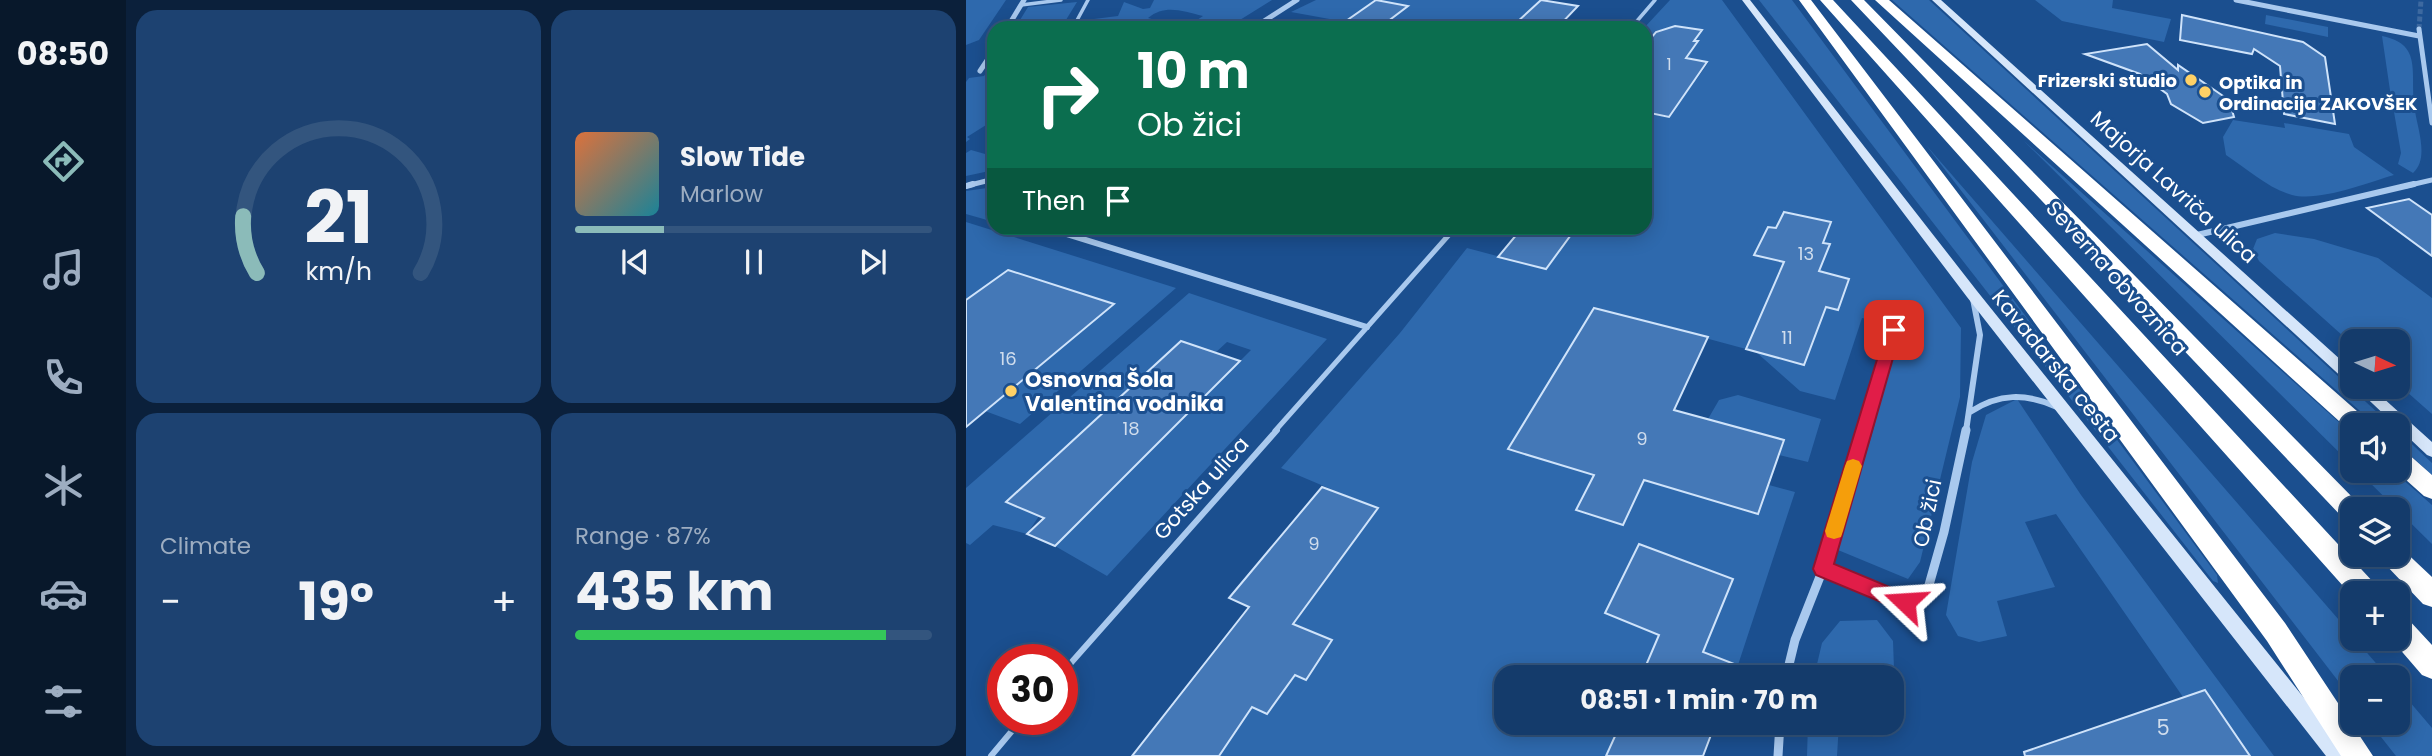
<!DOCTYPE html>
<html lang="en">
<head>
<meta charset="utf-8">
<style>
	body { margin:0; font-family:Poppins,sans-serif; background:#1d4271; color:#f1f3f6; height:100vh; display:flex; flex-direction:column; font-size:26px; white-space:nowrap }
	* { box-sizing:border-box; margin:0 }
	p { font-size:23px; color:#9dadc1 }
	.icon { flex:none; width:38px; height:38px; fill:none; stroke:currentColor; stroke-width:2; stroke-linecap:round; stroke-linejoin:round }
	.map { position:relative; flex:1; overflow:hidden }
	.drawer { display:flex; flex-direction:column; gap:10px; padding:10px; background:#0b203b; width:840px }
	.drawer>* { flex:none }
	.top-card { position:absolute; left:21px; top:21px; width:665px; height:214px; border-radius:21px; box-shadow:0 4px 18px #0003,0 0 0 2px #33557e; background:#0b6e4f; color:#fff; overflow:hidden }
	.needle { width:46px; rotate:94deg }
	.controls { position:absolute; left:1374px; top:329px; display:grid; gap:14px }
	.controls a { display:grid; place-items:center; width:70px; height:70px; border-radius:14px; background:#143b6b; box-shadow:0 4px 18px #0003,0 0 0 2px #33557e; font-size:35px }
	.speed { position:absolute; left:21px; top:644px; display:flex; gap:14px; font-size:35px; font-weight:700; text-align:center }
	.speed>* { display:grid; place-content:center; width:91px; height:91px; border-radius:50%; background:#143b6b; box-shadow:0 4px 18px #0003,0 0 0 2px #33557e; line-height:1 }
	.speed .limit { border:10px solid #d22; background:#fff; color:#111 }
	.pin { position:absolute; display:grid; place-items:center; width:60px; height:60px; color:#fff; margin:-30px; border-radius:14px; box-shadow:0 4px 10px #0006 }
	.me { position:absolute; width:77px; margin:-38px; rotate:290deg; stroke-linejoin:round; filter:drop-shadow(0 0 5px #0008) }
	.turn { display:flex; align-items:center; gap:24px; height:147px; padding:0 35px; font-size:32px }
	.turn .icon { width:91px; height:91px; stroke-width:2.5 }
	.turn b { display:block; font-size:49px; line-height:60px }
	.then { display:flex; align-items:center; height:66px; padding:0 35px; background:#0003; gap:14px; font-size:26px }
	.big { font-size:52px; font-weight:700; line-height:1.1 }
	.drawer .widget { flex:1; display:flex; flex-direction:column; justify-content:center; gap:10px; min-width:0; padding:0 24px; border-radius:21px; background:#1d4271 }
	.drawer .dial { align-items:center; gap:0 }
	.dial svg { height:182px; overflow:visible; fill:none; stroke:#33557e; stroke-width:7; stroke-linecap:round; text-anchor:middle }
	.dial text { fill:#f1f3f6; stroke:none }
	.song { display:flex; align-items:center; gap:21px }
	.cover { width:84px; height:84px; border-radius:10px; background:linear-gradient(135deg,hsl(20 70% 55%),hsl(190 70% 35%)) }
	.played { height:7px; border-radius:4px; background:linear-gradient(90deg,#8bbbb9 25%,#33557e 25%) }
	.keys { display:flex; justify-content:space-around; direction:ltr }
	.heat { display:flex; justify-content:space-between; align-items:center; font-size:38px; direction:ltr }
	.charge { height:10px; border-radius:5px; background:linear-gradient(90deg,#34c759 87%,#33557e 0) }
	.drawer .tiles { flex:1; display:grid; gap:10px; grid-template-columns:repeat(2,1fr) }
	.trip { position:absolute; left:528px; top:665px; width:410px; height:70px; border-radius:21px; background:#143b6b; box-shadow:0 4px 18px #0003,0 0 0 2px #33557e; font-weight:700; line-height:70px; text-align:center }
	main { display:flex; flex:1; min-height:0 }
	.tab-bar { display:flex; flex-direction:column; width:126px; justify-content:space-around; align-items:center; background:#08182b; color:#9dadc1 }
	.tab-bar .icon { width:49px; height:49px }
	.tab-bar .selected { color:#8bbbb9 }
	.tab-bar b { font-size:32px; color:#f1f3f6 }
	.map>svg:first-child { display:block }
</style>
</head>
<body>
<main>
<nav class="tab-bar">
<b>08:50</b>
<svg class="icon selected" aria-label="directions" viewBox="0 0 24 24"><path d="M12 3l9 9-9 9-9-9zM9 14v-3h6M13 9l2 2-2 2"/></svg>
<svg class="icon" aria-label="music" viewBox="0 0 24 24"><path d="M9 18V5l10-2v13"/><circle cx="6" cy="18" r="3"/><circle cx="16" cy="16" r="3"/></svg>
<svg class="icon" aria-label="phone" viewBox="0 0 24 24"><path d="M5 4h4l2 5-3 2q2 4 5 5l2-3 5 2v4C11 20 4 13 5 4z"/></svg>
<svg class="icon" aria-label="climate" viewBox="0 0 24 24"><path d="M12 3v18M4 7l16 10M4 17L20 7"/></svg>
<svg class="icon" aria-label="car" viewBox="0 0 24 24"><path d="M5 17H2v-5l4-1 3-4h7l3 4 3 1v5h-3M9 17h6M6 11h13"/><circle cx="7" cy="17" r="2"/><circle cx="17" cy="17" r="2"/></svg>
<svg class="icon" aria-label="filters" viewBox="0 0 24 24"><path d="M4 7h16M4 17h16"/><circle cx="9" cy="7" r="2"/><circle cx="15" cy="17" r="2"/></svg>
</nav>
<section class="drawer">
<div class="tiles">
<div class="widget dial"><svg viewBox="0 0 100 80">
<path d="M14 69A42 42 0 1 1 86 69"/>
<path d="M14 69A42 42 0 0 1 8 44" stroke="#8bbbb9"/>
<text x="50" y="56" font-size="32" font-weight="700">21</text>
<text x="50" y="72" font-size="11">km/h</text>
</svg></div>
<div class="widget">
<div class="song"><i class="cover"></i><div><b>Slow Tide</b><p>Marlow</p></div></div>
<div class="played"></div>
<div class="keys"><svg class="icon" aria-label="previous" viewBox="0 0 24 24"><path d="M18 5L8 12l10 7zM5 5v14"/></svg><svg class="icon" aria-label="pause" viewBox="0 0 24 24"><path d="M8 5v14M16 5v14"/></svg><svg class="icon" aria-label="next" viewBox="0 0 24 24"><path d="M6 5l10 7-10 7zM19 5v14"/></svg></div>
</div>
<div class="widget"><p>Climate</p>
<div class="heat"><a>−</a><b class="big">19°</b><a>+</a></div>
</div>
<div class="widget"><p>Range · 87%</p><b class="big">435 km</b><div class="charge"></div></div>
</div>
</section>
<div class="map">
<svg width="1466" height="756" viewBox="0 0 1466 756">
	<rect width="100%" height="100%" fill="#1b4f8f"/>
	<path fill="#2e69ad" d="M0,0H40L13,40L0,45Z
		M188,0H306L261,28H225L222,26L237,16C216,11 199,4 182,18L189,20L175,28H138L142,19L120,20L152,16L158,2L177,9L184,8Z
		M350,0H574L551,22L565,25L562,28H424L434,19L380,22L325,12Z
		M704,0H756L995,328L994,397L954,562L942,579L872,550L908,427L933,326L896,318L869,400L834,391L790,352L838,365L860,307L883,279L853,271L863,244L857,243L864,222L818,212L810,228L802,227L788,254L818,262L780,349L628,308L542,448L628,475L610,510L657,525L678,480L792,514L803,485L829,492L772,665L737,652L766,579L674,544L639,613L693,635L675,677H541V723H655L640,756H253L286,707L329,675L340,680L366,641L328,624L412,509L315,468L434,333L501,248L580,269L610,228H679V112L722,79L730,80L742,63L720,58L732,42L728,41L735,30C709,26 697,23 679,45L678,28Z
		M793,0H826L1251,575L1252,583L1247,581Z
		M926,0H963L1425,425H1410Z
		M1069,0H1147L1146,8L1205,19L1198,42L1096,21Z
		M111,2L95,28H49L62,7Z
		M1300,15L1362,27V37L1299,24Z
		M1416,36C1455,44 1445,69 1448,103L1425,97Z
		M28,63V120L1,137L4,139L0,142V82L3,78L18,76Z
		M1427,106L1449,111C1452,130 1463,159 1447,173L1432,164L1435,153Z
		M1267,120L1319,128L1318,123L1383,134L1388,147L1428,175C1401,183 1353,202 1326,195C1303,189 1280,168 1260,155L1257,137Z
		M1058,141L1386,434V465Z
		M960,145L1386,635V639H1389L1422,677H1386V699Z
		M28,149V170L0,176V153L5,150L19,154Z
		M28,187V222L0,214V191Z
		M0,222L210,288L54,424L19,411L147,304L42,270L0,300Z
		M1309,233L1348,239L1412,258L1466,298V414L1432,384V341H1386V344L1293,261L1287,249L1291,239Z
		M223,293L361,339L141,576L89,546L285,350L261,342L73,516L61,534L27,525L4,545L0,543V488Z
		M772,395L855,419L842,462L813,455L817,440L742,419L753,400Z
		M1051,399L1115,495L1308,756H1284L1239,690L1217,697L1090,514L1059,522L1089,587L1031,601L1041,636L1013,642L992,636L980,615L1006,462L1020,415Z
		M1432,431L1466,463V475L1432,444Z
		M1392,471H1427L1466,505V544Z
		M911,620L927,641L928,669L919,677H848L856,643L874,621Z
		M1432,688L1466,728V756H1430L1404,723H1432Z
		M842,723H873L871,756H841Z"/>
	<path fill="#4478b7" stroke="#cfe3fa" stroke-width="2" d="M410,0L442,6L413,28H370Z
		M575,0L612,6L591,28L550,23Z
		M1216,15L1337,42L1359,57L1369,124L1318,114L1314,66L1288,49L1286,54L1214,40Z
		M709,26L736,30L728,41H732L720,58L741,62L703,117L679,112V45L690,32Z
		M1181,44L1212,70V65L1263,100L1268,117L1237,123L1205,104L1201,94L1174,74L1119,54Z
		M1443,199L1466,215V256L1401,208Z
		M818,212L865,222L857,243L864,244L853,271L883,279L872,310L860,307L838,365L780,349L818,262L788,255L802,227L810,228Z
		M556,228H610L580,269L532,257Z
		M42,270L148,304L0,427V300Z
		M628,308L742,337L708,410L818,440L792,514L678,480L657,525L610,510L628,475L542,449Z
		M215,341L274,361L89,546L61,534L78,518L40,502Z
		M356,487L412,508L327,624L366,640L340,680L329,675L301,714L286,707L253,756H166L283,607L263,598Z
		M673,544L767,579L737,652L784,670L782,677H675L693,635L639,613Z
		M1239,690L1284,756H1059L1058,752Z
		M655,723H766L762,733L748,727L737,756H640Z"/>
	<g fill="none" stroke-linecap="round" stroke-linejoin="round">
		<path stroke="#3d69a0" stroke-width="5" stroke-dasharray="5 2.5" stroke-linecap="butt" d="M1453,29L1455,0"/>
		<path stroke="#a9c9ee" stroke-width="3.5" d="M55,5L95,0
			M109,24L122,0
			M665,28L689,0"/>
		<path stroke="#a9c9ee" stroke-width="5" d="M309,431L489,228
			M898,431L928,330"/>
		<path stroke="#a9c9ee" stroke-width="6" d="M857,569L898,430
			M96,673L311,430
			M25,756L56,719"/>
		<path stroke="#a9c9ee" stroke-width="5" d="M1270,0L1453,36
			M41,28L58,0
			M287,28L331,0
			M1453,29L1466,123
			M14,71L28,50
			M0,186L28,179
			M1440,186L1466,180"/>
		<path stroke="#a9c9ee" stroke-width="6" d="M0,186L7,184
			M81,228L401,327
			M1231,235L1448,184
			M1004,412C1033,393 1060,393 1091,407
			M1000,431L1014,335L1007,299"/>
		<path stroke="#a9c9ee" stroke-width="9" d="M820,677L829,640L857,569L939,602L951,600L961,592L978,532L1000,430
			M812,756L814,723"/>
		<path fill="#d6e6fa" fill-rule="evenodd" d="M776,0H784L1011,291L1379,749L1382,756H1360L1001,297Z
			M966,0H975L1386,370V383L1381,382Z
			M1389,387H1405L1466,442V457L1461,455Z"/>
		<path fill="#fff" fill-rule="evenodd" d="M833,0H845L1319,623L1407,756H1375L1301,641Z
			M854,0H867L1409,584L1413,593H1386V596Z
			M885,0H898L1394,505L1397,509H1386V522L1378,519Z
			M909,0H923L1400,419L1403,425H1386L1384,431Z
			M1432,450L1440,452L1466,475V499L1458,496L1430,471Z
			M1432,545L1466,577V607L1457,604L1418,563L1415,555H1432Z
			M1432,614L1441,618L1466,645V679L1456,675L1425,639H1432Z"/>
	</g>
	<path fill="#e11d48" stroke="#92132f" stroke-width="2" d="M928,324L935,330L868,564L945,596L948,602L945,609L939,612L850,575L847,569L920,330Z"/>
	<path fill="#f59e0b" d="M887,459L893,461L896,466L877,531L875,537L868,539L861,537L859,531L879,466L881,461Z"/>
	<g fill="#ffd166" stroke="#1b4f8f" stroke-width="2.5">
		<circle cx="1225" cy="80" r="7"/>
		<circle cx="1239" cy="92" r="7"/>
		<circle cx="45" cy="391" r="7"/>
	</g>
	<g text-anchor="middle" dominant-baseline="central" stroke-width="6" stroke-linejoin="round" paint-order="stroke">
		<g font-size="16" fill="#d0dded">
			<text x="703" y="64">1</text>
		</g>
		<g font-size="18" font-weight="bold" fill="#fff" stroke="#1b4f8f" text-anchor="end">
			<text x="1211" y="80">Frizerski studio</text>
			<text x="1253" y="82" text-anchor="start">Optika in<tspan x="1253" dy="21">Ordinacija ZAKOVŠEK</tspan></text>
		</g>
		<g font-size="18" fill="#d0dded">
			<text x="840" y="253">13</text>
			<text x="821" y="337">11</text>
			<text x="42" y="358">16</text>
			<text x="165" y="428">18</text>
			<text x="676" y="438">9</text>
			<text x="348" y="543">9</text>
		</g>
		<g font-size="21" fill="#fff" stroke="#1b4f8f">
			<text transform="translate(1208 187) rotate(42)">Majorja Lavriča ulica</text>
			<text transform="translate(1151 278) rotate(48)">Severna obvoznica</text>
			<text transform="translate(1090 366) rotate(51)">Kavadarska cesta</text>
			<text transform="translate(235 488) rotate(-48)">Gotska ulica</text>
			<text transform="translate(961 513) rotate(-78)">Ob žici</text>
		</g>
		<g font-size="21" font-weight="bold" fill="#fff" stroke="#1b4f8f" text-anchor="start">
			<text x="59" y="379">Osnovna Šola<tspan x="59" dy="24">Valentina vodnika</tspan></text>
		</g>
		<g font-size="21" fill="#d0dded">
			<text x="1197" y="727">5</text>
		</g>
	</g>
</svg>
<div class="controls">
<a><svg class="needle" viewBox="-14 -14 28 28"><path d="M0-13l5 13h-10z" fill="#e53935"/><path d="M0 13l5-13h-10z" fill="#9dadc1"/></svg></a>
<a><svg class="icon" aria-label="sound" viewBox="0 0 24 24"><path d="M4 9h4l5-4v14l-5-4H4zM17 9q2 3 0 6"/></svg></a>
<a><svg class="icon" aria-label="layers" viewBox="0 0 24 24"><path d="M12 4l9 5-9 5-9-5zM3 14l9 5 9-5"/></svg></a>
<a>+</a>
<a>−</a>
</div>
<div class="speed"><div class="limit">30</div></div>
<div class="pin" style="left:928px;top:330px;background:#d93025"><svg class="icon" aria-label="arrive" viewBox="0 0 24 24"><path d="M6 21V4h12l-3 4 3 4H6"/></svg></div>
<svg class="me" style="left:939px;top:602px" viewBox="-20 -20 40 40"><path d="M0-17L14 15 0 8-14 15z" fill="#e11d48" stroke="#fff" stroke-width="4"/></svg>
<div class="trip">08:51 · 1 min · 70 m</div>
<div class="top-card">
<div class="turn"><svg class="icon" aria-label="right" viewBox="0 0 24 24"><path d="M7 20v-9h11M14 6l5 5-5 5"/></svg><div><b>10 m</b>Ob žici</div></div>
<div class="then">Then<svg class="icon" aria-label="arrive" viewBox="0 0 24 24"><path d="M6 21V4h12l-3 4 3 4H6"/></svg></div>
</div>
</div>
</main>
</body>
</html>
